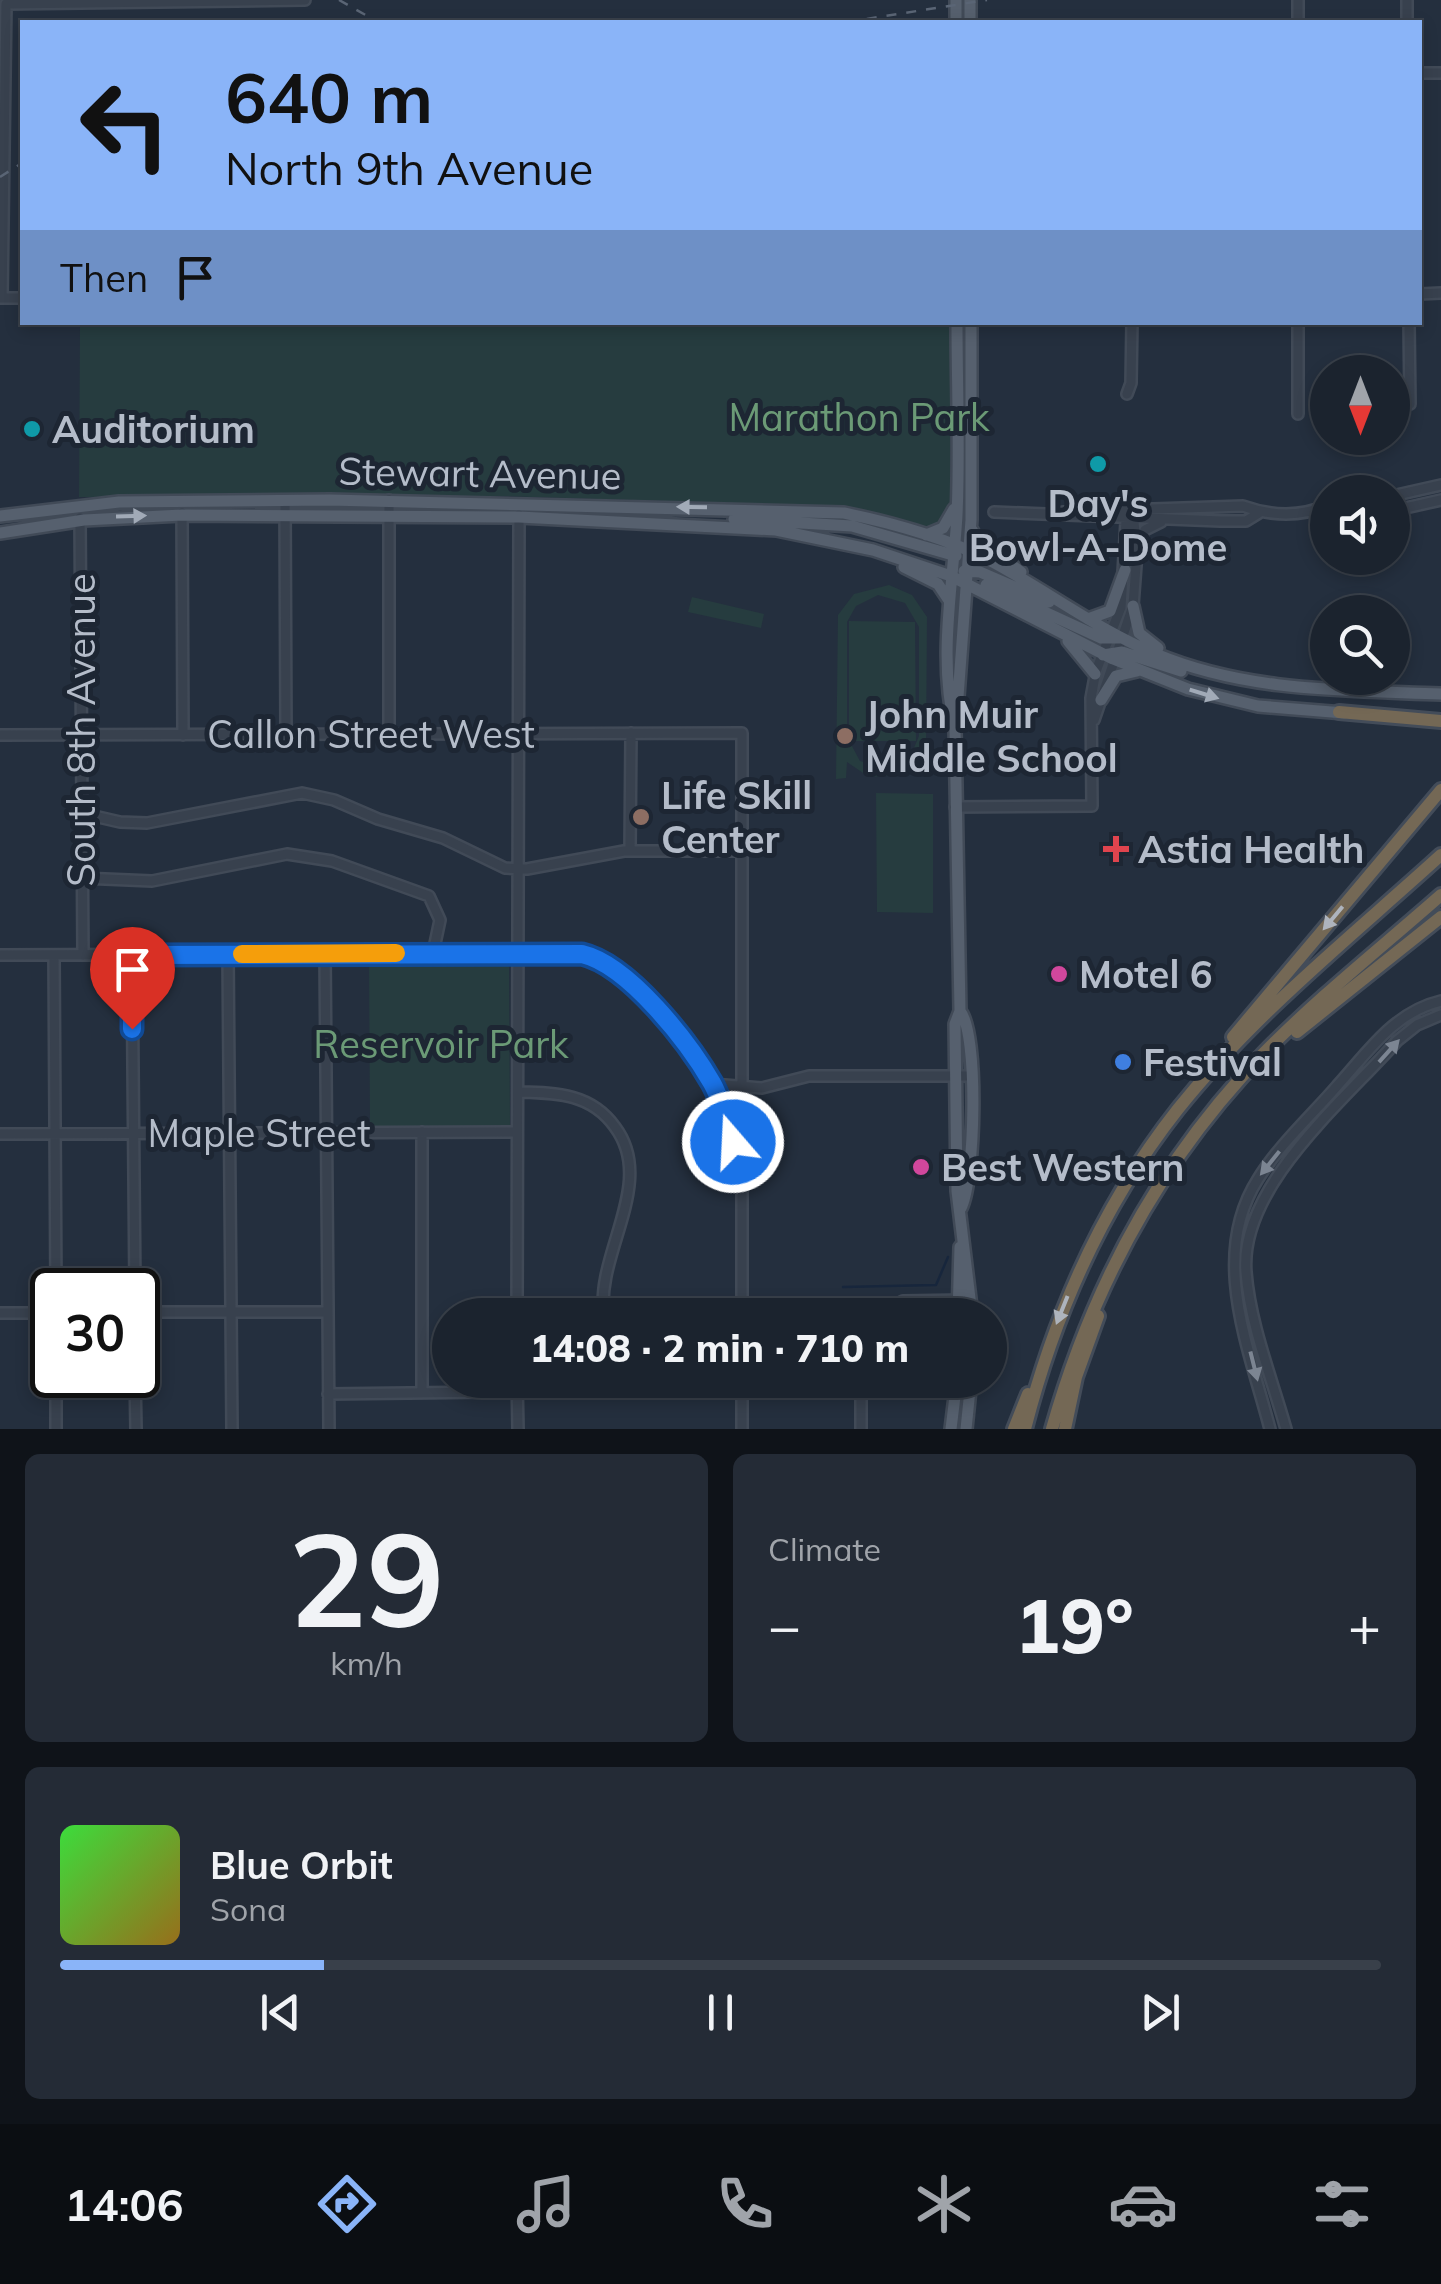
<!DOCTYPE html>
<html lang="en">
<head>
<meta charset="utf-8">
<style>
	body { margin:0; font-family:Mulish,sans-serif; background:#242b36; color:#f1f3f6; height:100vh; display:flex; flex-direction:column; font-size:38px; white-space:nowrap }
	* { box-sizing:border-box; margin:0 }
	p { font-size:32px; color:#a0a4aa }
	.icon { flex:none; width:55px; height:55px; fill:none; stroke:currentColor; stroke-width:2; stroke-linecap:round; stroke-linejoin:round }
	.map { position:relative; height:1429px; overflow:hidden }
	.panel { display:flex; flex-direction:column; gap:25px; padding:25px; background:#0f1319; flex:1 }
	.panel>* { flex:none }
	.top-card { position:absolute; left:20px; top:20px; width:1402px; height:305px; border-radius:0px; box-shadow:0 5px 15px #0003,0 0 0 2px #39404a; background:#8ab4f8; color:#111; overflow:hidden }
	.needle { width:65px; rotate:180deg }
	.tools { position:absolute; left:1310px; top:355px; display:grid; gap:20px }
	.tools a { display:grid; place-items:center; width:100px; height:100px; border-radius:50%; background:#1b232e; box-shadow:0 5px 15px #0003,0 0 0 2px #39404a; font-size:50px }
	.speed { position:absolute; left:30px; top:1268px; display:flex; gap:20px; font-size:50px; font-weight:700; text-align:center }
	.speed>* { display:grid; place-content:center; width:130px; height:130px; border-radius:50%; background:#1b232e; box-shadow:0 5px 15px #0003,0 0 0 2px #39404a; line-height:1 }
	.speed .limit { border:5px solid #111; border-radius:15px; background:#fff; color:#111 }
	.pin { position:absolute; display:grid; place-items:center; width:85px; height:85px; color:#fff; margin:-102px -42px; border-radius:50% 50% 50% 0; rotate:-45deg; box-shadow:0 0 10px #0007 }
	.pin .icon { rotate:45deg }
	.me { position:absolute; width:110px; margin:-55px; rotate:341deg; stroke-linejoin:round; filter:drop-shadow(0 0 8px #0008) }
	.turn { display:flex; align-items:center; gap:35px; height:210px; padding:0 40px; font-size:45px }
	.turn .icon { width:130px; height:130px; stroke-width:2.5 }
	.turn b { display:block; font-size:70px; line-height:85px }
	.then { display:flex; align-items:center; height:95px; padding:0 40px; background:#0003; gap:20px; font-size:38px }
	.big { font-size:75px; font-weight:800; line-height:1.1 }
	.panel .widget { flex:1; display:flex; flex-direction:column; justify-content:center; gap:15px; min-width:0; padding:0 35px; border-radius:15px; background:#242b36 }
	.panel .dial { align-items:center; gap:0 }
	.dial b { font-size:130px; line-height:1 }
	.song { display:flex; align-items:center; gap:30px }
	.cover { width:120px; height:120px; border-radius:15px; background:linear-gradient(135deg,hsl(120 70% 55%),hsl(40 70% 35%)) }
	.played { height:10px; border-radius:5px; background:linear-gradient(90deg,#8ab4f8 20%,#39404a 20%) }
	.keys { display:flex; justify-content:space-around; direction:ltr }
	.heat { display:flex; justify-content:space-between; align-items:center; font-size:55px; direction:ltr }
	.panel .tiles { flex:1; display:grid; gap:25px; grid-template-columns:1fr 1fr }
	.widget:last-child { grid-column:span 2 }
	.trip { position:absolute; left:432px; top:1298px; width:575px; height:100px; border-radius:50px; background:#1b232e; box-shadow:0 5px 15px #0003,0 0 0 2px #39404a; font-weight:800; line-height:100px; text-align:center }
	.tab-bar { display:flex; height:160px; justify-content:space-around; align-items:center; background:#0b0e12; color:#a0a4aa }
	.tab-bar .icon { width:70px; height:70px }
	.tab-bar .current { color:#8ab4f8 }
	.tab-bar b { font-size:45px; color:#f1f3f6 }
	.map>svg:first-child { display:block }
</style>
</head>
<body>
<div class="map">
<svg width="1441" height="1429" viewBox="0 0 1441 1429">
	<rect width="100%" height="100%" fill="#242f3e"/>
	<path fill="#263c3f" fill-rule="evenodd" d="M80,323H952L950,508L942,524L927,527L876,514L802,505L498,496L79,497Z
		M889,585L912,595L927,617L926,749L901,775L869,777L847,762L846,778L836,779L838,615L854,594ZM878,595L905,603L919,627V736L911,755L886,769L860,761L847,737V622L856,606Z
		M692,597L764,614L761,628L688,612Z
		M849,621L915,622L916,741H849Z
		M876,793L933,794V913L877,912Z
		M369,960L509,962L510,1126L370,1127Z"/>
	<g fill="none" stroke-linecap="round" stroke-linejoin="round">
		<path stroke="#17263c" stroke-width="2.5" d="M843,1287L936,1285L948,1257"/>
		<g stroke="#414a57" stroke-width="14">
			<path id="minor" d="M1407,0V22
				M1298,22V0
				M1420,73H1441
				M1420,294L1441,293
				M0,298H22
				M2,298L6,4L305,0
				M1298,322V414
				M1409,322L1410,404
				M1127,394L1131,383L1132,322
				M1392,496L1441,485
				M285,500L286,734
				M1392,511L1441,500
				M994,512L1220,521H1246L1259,513
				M1063,512L1243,506C1271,516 1301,517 1328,505
				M1314,512L1328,520
				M182,513L183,735
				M80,518L83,955
				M1138,545L1145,530L1161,522
				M1094,720L1133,606L1137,552L1133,513
				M389,734V500
				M0,735L742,733V1315
				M955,807L1092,806L1091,698L1096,671L1121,607L1126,521L1131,507
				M81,813L120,822L147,823L302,793L334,800L378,819L443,838L505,868L527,869L624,851H742
				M630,851L631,733
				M82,878L152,881L287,854L332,861L429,896L440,920L433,953
				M325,953L329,1429
				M228,954L232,1429
				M0,955L565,953C626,959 682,1032 712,1083C724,1106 730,1133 739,1157
				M54,955L56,1290
				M132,955L135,1290
				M712,1084L762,1088L809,1076H970
				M518,1092C556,1093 591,1093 615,1127C657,1183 595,1254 604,1315
				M422,1132V1393
				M0,1134L517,1132
				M138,1312H328
				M0,1313H52
				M517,1315L519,515
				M876,1315L903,1301L964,1300
				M135,1375L136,1429
				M517,1380L518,1429
				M742,1380V1429
				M861,1380V1429
				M328,1394L742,1389
				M56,1429V1375
				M1270,1429C1249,1348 1209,1256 1258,1179C1279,1145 1311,1116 1337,1086C1368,1052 1394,1012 1441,1001
				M1286,1429C1272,1379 1250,1324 1246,1272C1239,1187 1344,1101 1397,1041L1417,1025L1441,1015"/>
		</g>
		<g stroke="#414a57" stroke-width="16">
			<path id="major" d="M970,0V22
				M956,22V0
				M957,322C957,386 960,451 957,515C953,586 938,658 955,728L960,1011L955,1024L957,1191L972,1315
				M0,516L119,502L330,500L844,513C893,523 944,537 989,560C1046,590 1096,629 1156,654C1247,692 1344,690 1441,694
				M734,519L852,526L956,556
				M972,530L978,541L1021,572
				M0,533L84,520L182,515L519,517L776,530L873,550L951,576L1113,659L1188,689L1258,706L1344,713
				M926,535L943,528L954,509
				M904,567L938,584L948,599
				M964,571L980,572L1049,602
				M986,585L1101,638H1120
				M1133,606L1139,633L1158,648
				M1088,619L1110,611L1125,570
				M1068,641L1095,674
				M1103,655L1122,652L1181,671
				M1101,700L1116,676L1137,671
				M956,724L971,520V322
				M960,1011C979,1033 975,1181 961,1208
				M958,1315L960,1247
				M951,1429L957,1380
				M966,1429L971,1380"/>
		</g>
		<g stroke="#434c59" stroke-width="18">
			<path id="highway" d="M1339,712L1441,721
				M1297,1032L1441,917
				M1233,1037L1441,790
				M1014,1429L1028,1394
				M1025,1429C1055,1312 1103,1204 1178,1109C1254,1014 1352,936 1441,855
				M1052,1429C1092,1287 1161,1159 1264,1053C1319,997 1382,947 1441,895
				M1065,1429L1076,1377L1098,1316"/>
		</g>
		<use href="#minor" stroke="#38414e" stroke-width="9"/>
		<use href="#major" stroke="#56606e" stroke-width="11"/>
		<use href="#highway" stroke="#746855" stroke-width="12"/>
		<path stroke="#5a6575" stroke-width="2.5" stroke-dasharray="10 10" stroke-linecap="butt" d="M339,0L378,22
			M847,22L987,0
			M0,177L22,163"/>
	</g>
	<defs><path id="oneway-solid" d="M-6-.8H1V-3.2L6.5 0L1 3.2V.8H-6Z" transform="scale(2.5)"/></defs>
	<g fill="#a1aab7">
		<use href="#oneway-solid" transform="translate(692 507) rotate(-179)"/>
		<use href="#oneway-solid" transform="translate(131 516) rotate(-2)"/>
		<use href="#oneway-solid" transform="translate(1204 694) rotate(17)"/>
	</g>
	<g fill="#aeb4bd">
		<use href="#oneway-solid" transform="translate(1333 918) rotate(130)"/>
		<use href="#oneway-solid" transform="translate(1062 1310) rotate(112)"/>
	</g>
	<g fill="#7c8592">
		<use href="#oneway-solid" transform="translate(1389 1051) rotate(-48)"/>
		<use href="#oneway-solid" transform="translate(1270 1163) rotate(129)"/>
		<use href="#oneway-solid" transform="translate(1254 1366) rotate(76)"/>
	</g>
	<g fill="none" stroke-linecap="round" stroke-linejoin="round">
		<g stroke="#114b97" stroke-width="25">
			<path id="route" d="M132,1029V955L582,954C629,965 689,1043 712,1083C722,1101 727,1122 733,1142"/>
		</g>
		<use href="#route" stroke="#1a73e8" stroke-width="18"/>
		<path stroke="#f59e0b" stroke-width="18" d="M242,954L396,953"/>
	</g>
	<g fill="#0f9aa8" stroke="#1d2633" stroke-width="4">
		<circle cx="32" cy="429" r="10"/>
		<circle cx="1098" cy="464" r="10"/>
	</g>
	<g fill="#8d6e63" stroke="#1d2633" stroke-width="4">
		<circle cx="845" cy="736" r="10"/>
		<circle cx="641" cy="817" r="10"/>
	</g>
	<path fill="#e0444e" stroke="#1d2633" stroke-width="4" d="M1111 834h10v10h10v10h-10v10h-10v-10h-10v-10h10z"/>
	<g fill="#d1479c" stroke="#1d2633" stroke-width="4">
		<circle cx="1059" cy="974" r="10"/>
		<circle cx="921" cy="1167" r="10"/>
	</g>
	<circle fill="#3f7fe0" stroke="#1d2633" stroke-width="4" cx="1123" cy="1062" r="10"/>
	<g text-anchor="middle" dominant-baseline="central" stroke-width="10" stroke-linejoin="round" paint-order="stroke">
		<g font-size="38" fill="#6b9a76" stroke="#1d2633">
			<text x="859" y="417">Marathon Park</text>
			<text x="441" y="1044">Reservoir Park</text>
		</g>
		<g font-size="38" font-weight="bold" fill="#b4bcc9" stroke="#1d2633" text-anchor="start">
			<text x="52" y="429">Auditorium</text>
			<text x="1098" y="503" text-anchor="middle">Day's<tspan x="1098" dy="44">Bowl-A-Dome</tspan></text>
			<text x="865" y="714">John Muir<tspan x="865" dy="44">Middle School</tspan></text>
			<text x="661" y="795">Life Skill<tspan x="661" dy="44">Center</tspan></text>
			<text x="1138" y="849">Astia Health</text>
			<text x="1079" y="974">Motel 6</text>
			<text x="1143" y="1062">Festival</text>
			<text x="941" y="1167">Best Western</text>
		</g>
		<g font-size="38" fill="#b4bcc9" stroke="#1d2633">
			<text transform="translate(480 473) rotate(1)">Stewart Avenue</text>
			<text transform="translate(81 730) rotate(-90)">South 8th Avenue</text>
			<text x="371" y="734">Callon Street West</text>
			<text x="259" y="1133">Maple Street</text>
		</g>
	</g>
</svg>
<div class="tools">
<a><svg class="needle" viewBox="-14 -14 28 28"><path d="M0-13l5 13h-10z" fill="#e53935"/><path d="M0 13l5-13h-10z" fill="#a0a4aa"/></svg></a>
<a><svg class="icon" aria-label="sound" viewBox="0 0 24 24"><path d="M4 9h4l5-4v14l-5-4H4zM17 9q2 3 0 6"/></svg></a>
<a><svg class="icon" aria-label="search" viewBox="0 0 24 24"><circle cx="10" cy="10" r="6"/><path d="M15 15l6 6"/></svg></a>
</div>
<div class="speed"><div class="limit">30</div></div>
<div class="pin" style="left:132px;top:1029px;background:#d93025"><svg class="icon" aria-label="arrive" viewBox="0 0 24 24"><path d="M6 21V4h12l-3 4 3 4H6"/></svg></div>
<svg class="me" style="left:733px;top:1142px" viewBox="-20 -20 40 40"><circle r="17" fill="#1a73e8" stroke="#fff" stroke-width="3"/><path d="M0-11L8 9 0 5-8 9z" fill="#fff"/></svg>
<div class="trip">14:08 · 2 min · 710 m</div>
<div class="top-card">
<div class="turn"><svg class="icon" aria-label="left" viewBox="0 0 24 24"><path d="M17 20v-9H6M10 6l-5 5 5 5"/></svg><div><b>640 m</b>North 9th Avenue</div></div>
<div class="then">Then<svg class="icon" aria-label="arrive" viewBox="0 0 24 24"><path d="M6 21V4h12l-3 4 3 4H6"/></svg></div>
</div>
</div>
<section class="panel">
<div class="tiles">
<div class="widget dial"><b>29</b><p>km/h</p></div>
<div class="widget"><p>Climate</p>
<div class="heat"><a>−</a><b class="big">19°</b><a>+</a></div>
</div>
<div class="widget">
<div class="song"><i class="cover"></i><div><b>Blue Orbit</b><p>Sona</p></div></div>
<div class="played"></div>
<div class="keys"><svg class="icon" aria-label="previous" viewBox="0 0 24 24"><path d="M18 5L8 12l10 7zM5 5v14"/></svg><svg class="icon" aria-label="pause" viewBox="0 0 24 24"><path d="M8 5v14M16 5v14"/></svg><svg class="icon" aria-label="next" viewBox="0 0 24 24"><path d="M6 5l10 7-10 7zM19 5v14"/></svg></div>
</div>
</div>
</section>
<nav class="tab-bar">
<b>14:06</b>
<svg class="icon current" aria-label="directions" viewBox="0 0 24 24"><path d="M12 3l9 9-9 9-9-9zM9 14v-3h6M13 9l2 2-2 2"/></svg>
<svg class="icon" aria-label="music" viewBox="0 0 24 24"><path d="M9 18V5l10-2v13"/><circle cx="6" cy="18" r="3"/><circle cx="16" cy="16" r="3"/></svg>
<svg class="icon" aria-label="phone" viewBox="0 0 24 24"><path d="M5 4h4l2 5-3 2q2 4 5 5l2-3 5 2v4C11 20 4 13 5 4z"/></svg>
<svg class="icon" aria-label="climate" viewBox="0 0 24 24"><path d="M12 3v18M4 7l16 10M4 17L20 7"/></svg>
<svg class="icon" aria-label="car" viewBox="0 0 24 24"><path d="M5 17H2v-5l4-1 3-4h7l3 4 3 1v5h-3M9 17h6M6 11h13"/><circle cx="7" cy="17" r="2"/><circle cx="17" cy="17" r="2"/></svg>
<svg class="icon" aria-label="filters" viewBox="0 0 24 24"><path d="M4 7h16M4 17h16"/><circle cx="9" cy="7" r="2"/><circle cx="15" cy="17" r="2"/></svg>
</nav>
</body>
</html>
